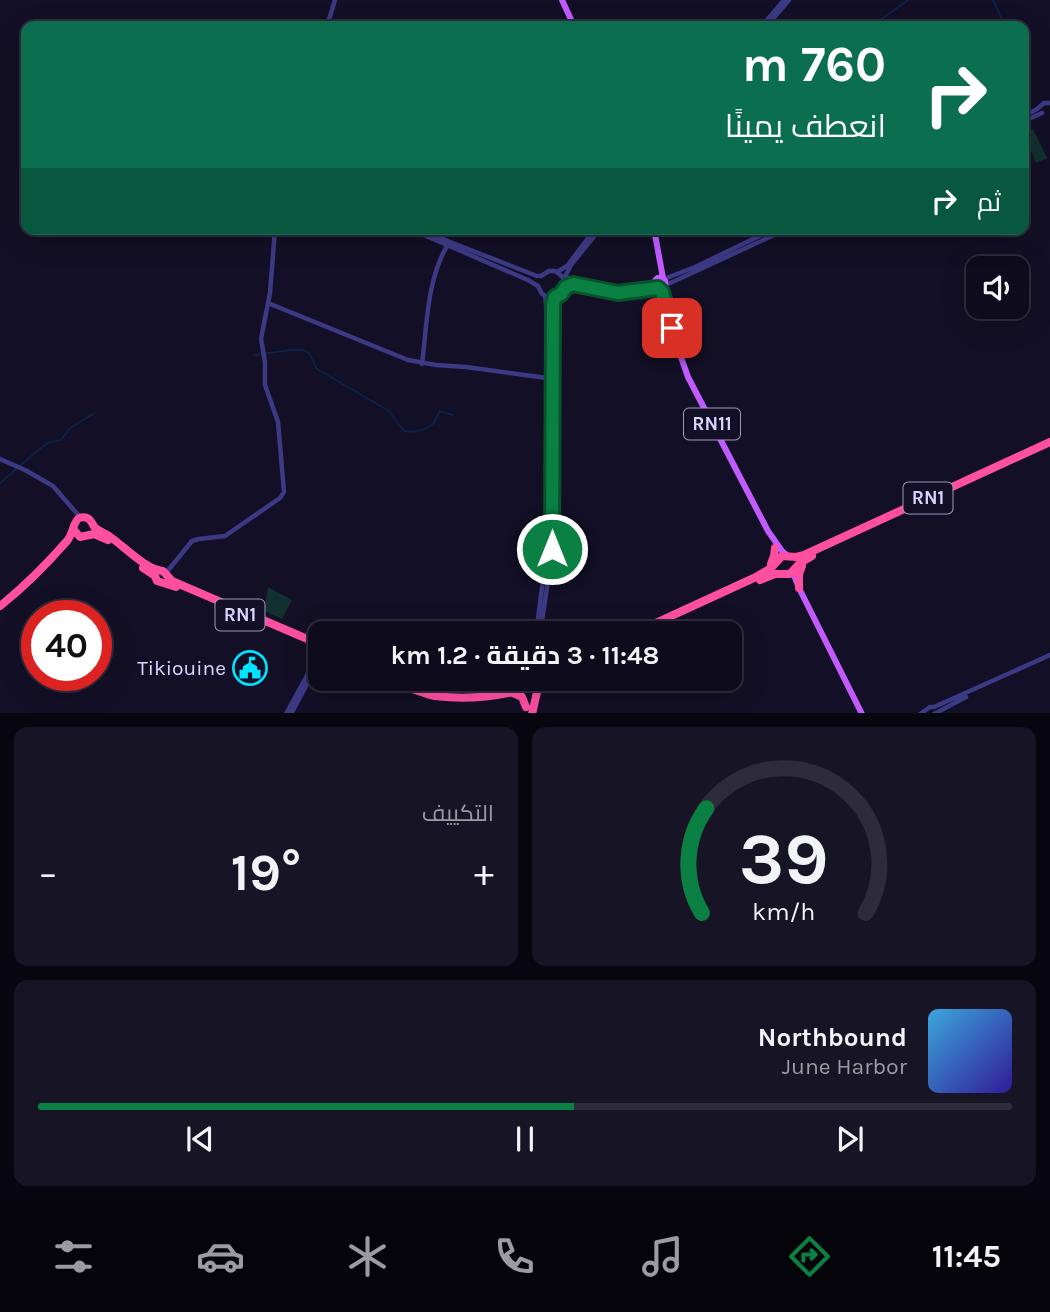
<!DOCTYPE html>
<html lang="ar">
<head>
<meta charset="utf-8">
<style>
	body { margin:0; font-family:Karla,Cairo,sans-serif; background:#171425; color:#f1f3f6; direction:rtl; height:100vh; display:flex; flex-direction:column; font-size:26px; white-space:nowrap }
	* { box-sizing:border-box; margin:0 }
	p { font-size:23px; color:#9b9ba3 }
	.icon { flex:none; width:38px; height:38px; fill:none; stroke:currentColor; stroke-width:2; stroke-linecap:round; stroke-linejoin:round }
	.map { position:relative; height:713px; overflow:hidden; direction:ltr }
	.sheet { display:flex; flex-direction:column; gap:14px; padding:14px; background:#08060f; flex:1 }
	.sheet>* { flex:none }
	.guide { position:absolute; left:21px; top:21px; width:1008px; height:214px; border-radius:14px; box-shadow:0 7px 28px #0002,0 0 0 2px #2e2b3b; direction:rtl; background:#0b6e4f; color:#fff; overflow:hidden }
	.buttons { position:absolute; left:966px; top:256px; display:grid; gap:14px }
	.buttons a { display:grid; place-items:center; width:63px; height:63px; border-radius:14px; background:#0e0b1c; box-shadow:0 7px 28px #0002,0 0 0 2px #2e2b3b; font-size:35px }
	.speed { position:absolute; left:21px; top:600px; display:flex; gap:14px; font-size:35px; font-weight:700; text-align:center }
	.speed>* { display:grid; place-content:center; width:91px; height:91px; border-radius:50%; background:#0e0b1c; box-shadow:0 7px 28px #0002,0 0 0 2px #2e2b3b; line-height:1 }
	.speed .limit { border:10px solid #d22; background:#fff; color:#111 }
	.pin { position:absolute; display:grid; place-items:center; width:60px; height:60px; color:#fff; margin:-30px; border-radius:14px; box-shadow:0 4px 10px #0006 }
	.me { position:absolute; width:77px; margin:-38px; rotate:0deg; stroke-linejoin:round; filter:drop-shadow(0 0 5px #0008) }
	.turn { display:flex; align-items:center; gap:24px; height:147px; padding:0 28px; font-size:32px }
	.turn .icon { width:91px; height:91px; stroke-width:2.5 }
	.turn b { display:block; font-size:49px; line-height:60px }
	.then { display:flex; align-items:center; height:66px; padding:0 28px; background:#0003; gap:14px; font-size:26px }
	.big { font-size:52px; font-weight:700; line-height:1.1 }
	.sheet .card { flex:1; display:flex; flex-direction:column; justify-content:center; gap:10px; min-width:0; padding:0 24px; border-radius:14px; background:#171425 }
	.sheet .dial { align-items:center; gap:0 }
	.dial svg { height:182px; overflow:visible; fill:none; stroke:#2e2b3b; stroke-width:7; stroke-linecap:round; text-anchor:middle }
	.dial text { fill:#f1f3f6; stroke:none }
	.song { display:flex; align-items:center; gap:21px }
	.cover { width:84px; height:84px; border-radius:10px; background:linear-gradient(135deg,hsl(200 70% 55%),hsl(250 70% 35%)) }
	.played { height:7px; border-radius:4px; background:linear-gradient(90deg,#0b8043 55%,#2e2b3b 55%) }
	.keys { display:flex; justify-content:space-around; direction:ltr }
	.heat { display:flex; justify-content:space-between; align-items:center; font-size:38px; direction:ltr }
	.sheet .tiles { flex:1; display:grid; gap:14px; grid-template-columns:1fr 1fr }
	.card:last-child { grid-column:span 2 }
	.trip { position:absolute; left:308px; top:621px; width:434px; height:70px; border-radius:14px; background:#0e0b1c; box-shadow:0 7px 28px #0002,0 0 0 2px #2e2b3b; font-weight:700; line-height:70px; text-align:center; direction:rtl }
	.menu { display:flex; height:112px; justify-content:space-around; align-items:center; background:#06040b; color:#9b9ba3 }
	.menu .icon { width:49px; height:49px }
	.menu .selected { color:#0b8043 }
	.menu b { font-size:32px; color:#f1f3f6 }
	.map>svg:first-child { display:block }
</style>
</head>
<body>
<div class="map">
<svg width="1050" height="714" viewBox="0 0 1050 714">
	<rect width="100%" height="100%" fill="#130f26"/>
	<path fill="#12302f" d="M1033,129L1047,158L1036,163L1024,133Z
		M268,587L292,600L282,619L264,611Z"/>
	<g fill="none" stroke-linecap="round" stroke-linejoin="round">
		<path stroke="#0c2248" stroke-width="2" d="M993,0L1005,26
			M872,26L908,0
			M1024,66L1029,77
			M254,355L291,350H303L309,353L317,369L389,411L398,424L405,431L413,432L425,429L433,424L440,411L452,415
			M0,483L42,447L48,443L61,440L70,428L93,414"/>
		<path stroke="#3d3a85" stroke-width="4.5" d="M327,26L335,0
			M762,26L784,0
			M767,26L789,0
			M1024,116L1037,109L1044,103H1050
			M1024,121L1042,113
			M410,229L528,280L538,286L542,294L550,298C561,296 567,289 563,278
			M422,229L450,242L537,276H541L549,271H555L563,277L620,288L655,282
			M557,272L567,266L595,229
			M564,279L571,265L600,229
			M664,279L695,267L774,229
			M666,285L787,229
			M565,287L575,284L621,293L658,288
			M268,303L408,360L436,365L466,367L547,378
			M422,364C427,325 427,280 447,246
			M0,459L25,470L53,486L80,517
			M166,573L192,541L199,539L225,536L280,498L284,492L278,422L265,385V362L261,339L270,293L275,229
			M536,634L547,549V330L546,304L545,296
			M540,634L552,555L553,307L555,297
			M286,714L316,659L318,651
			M291,714L320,660
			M920,714L930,707H934L1050,655
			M934,714L966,697"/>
		<path stroke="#c25bff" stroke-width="6" d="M562,0L574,26
			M654,229L663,278
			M654.5 283a5.5 5.5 0 1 1 11 0a5.5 5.5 0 1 1-11 0Z
			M660,289L662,292L676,343L688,377L768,531L782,551L787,555
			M795,570V578L799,588L862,714"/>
		<path stroke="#ff4fa3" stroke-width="8" d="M74,530L80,537L94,534L108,540
			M771,564L774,556L775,548
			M143,568L155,576L157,581L176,587
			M760,580L775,574H790L800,563L812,556
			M799,588V574L802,566
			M0,606C24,587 46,565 67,541C73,534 73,522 79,518C82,517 86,517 89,519C92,522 93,525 95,528C99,531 105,533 109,536C124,546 146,570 163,571L172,581L319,644
			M632,634L756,577L771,568L782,556L796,557L804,555L1050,442
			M388,679V683L392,686C403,683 423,694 435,696C466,700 496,697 525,689
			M505,689L514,686L522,681
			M513,693L522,697L526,707
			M532,714L537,692L548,679"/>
	</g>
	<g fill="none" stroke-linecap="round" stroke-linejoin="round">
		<g stroke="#07532c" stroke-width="18">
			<path id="route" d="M552,549L553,304L555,297L561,294L566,287L573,284L618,293L658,288L662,292L672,328"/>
		</g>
		<use href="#route" stroke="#0b8043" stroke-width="12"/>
	</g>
	<defs>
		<g id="civic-ring" transform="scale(1.75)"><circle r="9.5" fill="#130f26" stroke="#00e5ff" stroke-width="1.5"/><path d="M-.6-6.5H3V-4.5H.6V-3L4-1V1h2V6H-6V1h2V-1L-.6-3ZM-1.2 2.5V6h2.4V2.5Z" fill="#00e5ff"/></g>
	</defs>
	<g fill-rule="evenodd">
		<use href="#civic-ring" x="250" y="668"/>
	</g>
	<g text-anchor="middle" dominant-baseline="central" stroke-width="7" stroke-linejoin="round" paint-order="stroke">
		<g fill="#130f26" stroke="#9e99be" stroke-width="2">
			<rect x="684" y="408.5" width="56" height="31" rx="5"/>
			<rect x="903.5" y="482.5" width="49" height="31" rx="5"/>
			<rect x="215.5" y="599.5" width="49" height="31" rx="5"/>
		</g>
		<g font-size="19" font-weight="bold" fill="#d9d4ff">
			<text x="712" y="424">RN11</text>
			<text x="928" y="498">RN1</text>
			<text x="240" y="615">RN1</text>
		</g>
		<g font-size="21" fill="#d9d4ff" stroke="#130f26" text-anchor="end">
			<text x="226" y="668">Tikiouine</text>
		</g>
	</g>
</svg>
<div class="buttons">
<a><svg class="icon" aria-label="sound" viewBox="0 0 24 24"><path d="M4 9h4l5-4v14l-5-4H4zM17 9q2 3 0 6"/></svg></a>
</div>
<div class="speed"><div class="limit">40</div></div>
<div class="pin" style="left:672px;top:328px;background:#d93025"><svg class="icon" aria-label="arrive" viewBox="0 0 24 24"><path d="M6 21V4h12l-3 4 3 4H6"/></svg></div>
<svg class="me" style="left:552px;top:549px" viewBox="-20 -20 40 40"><circle r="17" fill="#0b8043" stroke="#fff" stroke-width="3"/><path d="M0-11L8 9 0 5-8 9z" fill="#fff"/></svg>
<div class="trip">11:48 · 3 دقيقة · 1.2 km</div>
<div class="guide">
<div class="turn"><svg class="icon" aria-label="right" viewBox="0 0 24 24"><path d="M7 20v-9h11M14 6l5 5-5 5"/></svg><div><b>760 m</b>انعطف يمينًا</div></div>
<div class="then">ثم<svg class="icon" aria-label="right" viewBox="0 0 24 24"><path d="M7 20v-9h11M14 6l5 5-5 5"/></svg></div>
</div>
</div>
<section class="sheet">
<div class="tiles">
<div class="card dial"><svg viewBox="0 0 100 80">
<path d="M14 69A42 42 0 1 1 86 69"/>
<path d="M14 69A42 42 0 0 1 16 23" stroke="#0b8043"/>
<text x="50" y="56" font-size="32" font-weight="700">39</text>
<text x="50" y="72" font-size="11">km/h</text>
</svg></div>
<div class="card"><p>التكييف</p>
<div class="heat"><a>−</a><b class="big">19°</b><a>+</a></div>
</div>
<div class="card">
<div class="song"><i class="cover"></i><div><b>Northbound</b><p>June Harbor</p></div></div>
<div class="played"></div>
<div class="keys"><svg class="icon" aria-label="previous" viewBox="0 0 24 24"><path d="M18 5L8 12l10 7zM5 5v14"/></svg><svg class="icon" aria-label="pause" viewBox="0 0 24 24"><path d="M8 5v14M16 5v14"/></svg><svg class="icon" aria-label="next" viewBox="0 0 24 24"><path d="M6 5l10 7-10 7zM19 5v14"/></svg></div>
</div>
</div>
</section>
<nav class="menu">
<b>11:45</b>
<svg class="icon selected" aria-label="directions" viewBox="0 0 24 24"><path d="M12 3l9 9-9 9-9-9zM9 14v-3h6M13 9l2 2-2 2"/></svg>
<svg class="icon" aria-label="music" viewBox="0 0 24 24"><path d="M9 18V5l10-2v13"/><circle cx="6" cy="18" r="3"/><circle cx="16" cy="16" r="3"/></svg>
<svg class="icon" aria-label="phone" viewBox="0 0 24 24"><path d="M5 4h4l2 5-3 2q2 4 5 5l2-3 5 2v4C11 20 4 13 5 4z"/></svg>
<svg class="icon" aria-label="climate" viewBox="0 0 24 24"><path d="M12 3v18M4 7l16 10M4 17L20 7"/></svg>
<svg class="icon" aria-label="car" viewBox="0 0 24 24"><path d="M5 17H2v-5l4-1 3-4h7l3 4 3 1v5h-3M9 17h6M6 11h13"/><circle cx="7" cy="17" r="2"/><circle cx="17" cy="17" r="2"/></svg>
<svg class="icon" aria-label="filters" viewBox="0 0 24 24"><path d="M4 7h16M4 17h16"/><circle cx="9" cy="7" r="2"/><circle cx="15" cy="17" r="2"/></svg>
</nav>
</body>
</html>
